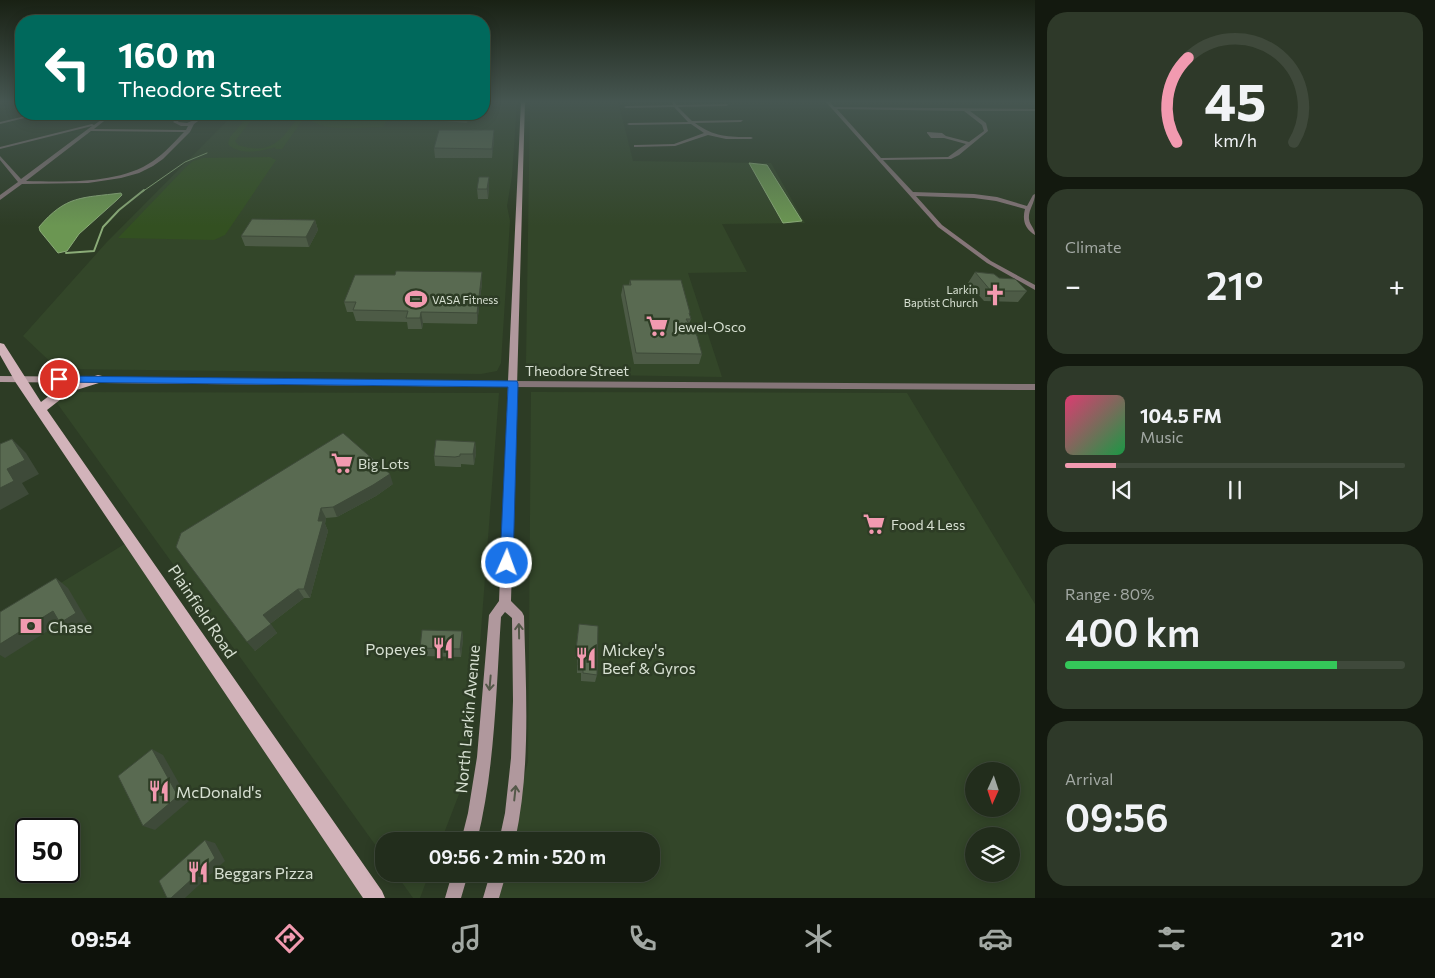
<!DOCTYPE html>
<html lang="en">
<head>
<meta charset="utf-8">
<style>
	body { margin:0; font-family:Commissioner,sans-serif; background:#2e3929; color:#f1f3f6; height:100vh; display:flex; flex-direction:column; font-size:19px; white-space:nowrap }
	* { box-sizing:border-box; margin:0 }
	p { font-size:16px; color:#a2a8a3 }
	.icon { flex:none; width:28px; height:28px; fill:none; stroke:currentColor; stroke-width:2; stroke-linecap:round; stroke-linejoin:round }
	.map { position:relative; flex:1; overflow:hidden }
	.side { display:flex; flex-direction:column; gap:12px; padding:12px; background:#13190f; width:400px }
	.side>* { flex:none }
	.hud { position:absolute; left:15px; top:15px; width:475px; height:105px; border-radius:20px; box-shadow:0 2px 12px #0003,0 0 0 1px #3f493b; background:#00695c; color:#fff; overflow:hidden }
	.needle { width:32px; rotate:183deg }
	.controls { position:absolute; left:965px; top:762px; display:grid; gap:10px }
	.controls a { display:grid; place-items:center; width:55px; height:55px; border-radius:50%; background:#222d1c; box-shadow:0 2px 12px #0003,0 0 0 1px #3f493b; font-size:25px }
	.speed { position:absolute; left:15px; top:818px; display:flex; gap:10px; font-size:25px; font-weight:700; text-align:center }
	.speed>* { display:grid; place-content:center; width:65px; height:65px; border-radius:50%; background:#222d1c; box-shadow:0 2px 12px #0003,0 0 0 1px #3f493b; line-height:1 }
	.speed .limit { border:2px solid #111; border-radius:8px; background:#fff; color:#111 }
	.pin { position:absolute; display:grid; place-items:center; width:42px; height:42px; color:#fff; margin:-21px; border:2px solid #fff; border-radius:50%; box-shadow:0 1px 5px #0007 }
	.me { position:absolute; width:55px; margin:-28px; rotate:2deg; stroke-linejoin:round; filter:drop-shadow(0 0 4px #0008) }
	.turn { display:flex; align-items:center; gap:18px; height:105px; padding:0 20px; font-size:22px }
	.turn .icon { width:65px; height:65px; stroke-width:2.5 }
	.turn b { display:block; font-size:35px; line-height:42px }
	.big { font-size:38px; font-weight:600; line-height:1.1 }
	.side .tile { flex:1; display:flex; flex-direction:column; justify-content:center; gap:8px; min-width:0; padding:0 18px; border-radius:20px; background:#2e3929 }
	.side .dial { align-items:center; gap:0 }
	.dial svg { height:130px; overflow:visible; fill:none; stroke:#3f493b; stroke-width:7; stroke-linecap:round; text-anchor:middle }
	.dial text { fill:#f1f3f6; stroke:none }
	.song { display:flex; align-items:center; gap:15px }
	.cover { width:60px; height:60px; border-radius:8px; background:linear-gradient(135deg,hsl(340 70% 55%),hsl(140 70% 35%)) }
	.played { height:5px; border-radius:2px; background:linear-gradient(90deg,#f29ab0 15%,#3f493b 15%) }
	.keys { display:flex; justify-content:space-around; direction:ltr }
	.heat { display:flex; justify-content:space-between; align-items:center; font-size:28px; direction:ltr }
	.charge { height:8px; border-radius:4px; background:linear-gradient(90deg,#34c759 80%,#3f493b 0) }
	.trip { position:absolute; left:375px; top:832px; width:285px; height:50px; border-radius:20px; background:#222d1c; box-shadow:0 2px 12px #0003,0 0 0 1px #3f493b; font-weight:600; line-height:50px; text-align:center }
	.tab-bar { display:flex; height:80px; justify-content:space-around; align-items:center; background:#0e120b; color:#a2a8a3 }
	.tab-bar .icon { width:35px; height:35px }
	.tab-bar .current { color:#f29ab0 }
	.tab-bar b { font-size:22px; color:#f1f3f6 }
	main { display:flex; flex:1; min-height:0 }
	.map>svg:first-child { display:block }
</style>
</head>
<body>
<main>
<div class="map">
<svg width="1035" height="898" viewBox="0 0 1035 898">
	<rect width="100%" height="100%" fill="#2d3c25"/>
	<path fill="#334629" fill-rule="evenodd" d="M484,101H517L512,176L507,206L510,221L501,363L497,371L481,374L58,369L23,336L106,243L234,114H484Z
		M530,101H618L633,161L771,163L805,223L722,224L747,272L688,273L722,377L542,374L530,370L526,364Z
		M49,392L499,393L471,763L441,841H384V857Z
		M531,392L907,393L1035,604V898H493L499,874H651V841H507L528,762ZM974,771H1011V809H974ZM974,836H1011V874H974Z
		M128,542L366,898H0V620ZM26,829H69V871H26Z
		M396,874H429L420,898H413Z"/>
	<path fill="#335021" d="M250,114H256L235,141L238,145C273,156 282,139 300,114H307L282,149H275L276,147C262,151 239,156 228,144L230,137Z
		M310,114H390L383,127C364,127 321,133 309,118Z
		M203,158L270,157L276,160L225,235L214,240L118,238L185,168L193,161Z"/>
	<path fill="#6b9652" stroke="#8bac78" d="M749,163L767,165L802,221L783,223Z
		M121,193L122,195L117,200L79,234L67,251L58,253L40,231L39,227C66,195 82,198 121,193Z"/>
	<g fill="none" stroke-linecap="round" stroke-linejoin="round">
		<path stroke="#8bac78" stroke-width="1" d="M142,192L185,162L207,153"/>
		<path stroke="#8bac78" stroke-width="2" d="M66,253L94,251L103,227L119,210L144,190"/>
		<path fill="#857578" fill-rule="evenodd" d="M825,101H829L834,107L1035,109V111H970L986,123L988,131L959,155L951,159L883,160L913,192L974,194L997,197L1027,206L1033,195L1035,194C1035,203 1028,210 1029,219C1030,226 1035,228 1035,235C1025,229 1022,220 1025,209L996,201L974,198L916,196L942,225L991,261L1035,285V290L987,263L938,227ZM837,109L964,111L982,125L984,131L969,142L946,136L942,133L927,132V133L931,138H944L966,144L948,157L881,158Z
			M674,102L677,105L728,104L727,106L678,107L692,121L743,120L741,122L695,123C714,137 728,137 751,137L753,138L751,139H726L708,135L675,146L634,147V145H636L674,144L704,133L691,124L629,125L627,124L629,123L688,122L674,107L626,108L624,107L626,106L673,105L672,103Z
			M34,114H41L0,124V122Z
			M109,114H113L94,129L186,130L188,126H181L173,122C180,115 193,112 201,119L194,124L190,132L163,159L153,166L139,173L121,178L88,183L22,184L0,200V195L18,182L0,160V156L21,179L92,126L0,149V147L92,124L94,125ZM191,117L196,119L187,123L178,122L180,119ZM91,131L184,132C174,142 165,153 153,161C120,184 66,182 26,181Z"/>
		<path fill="#857578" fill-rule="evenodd" d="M513,381L1035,384V390L513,387L508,384Z"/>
		<path fill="#b0989d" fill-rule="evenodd" d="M521,101H525L511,601L522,612L524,616C526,692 531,767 515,841H499L505,813L511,758L513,701L512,618L505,612L501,617C496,692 495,768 477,841H461L468,813L477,757L489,615L499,601L508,387L0,382V376L508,381Z
			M452,874H468L461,898H445Z
			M490,874H506L499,898H483Z"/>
		<path fill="#d2b3ba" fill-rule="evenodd" d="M0,343L4,344L41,402L62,386L98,375L102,376L104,379L102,382L70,392L47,410L382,891L385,898H363L16,383L0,355Z"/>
	</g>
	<path fill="#4d5b46" d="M444,114H469L467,123L444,121Z
		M494,130V139L492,158H435L434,148Z
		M489,177V187L488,199H478L477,189Z
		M315,220L318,230L309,247L245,246L241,236Z
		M975,272L1027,291L1018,302L984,301L968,283Z
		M630,280L690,313V315L691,319L689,324L702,354L699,364H634L621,295L623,285H629Z
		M482,283L477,324L423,323L422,329H408L407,322L356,321L353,312H347L344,302Z
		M475,442L476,453L474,465L461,464V467H456L435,466L434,456Z
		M393,484L376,496L337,517L326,518L325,524L328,531L310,598H304L270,624L277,633L255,651L181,533Z
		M579,624L597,675L595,682L581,681V673H577V658H575Z
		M462,631L463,639L461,657L422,656L420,648Z"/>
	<path fill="#3e4a39" d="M466,114H469L467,123Z
		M494,130V139L492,158V149Z
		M489,177V187L488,199L487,189Z
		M315,220L318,230L309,247L306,237Z
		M482,272V283L477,324V313Z
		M421,312L423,323L422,329L420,318Z
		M12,439L26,453L39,474L22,483L29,494L0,510V488L7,469Z
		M475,442L476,453L474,465L473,454Z
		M390,474L393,484L376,496L337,517L333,507Z
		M321,508L326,518L325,524L328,531L310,598L304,589Z
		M56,578L68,588L88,622L72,632L60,623Z
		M298,589L304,598L270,624L263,615Z
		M53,611L65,620L5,658L0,655V644Z
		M271,624L277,633L255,651L247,642Z
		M462,631L463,639L461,657L460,649Z
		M152,749L163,755L189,801L155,830L143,826Z
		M205,840L215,843L225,861L185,898H171Z"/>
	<path fill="#596a51" stroke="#3e4a39" d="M439,130H494L492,149L434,148Z
		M479,177H489L487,189H477Z
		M252,219L315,220L306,237L241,236Z
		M396,271L482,272L477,313L421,312L420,318H406L408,311L353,310L356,302H344L355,275H395Z
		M975,272L994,274L999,278L1015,279L1027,291H991Z
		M630,280H681L690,313H689L691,319H686L697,336L702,354L636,353L623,285H631Z
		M343,433L390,474L373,485L333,507L321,508L318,521H323L304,589H298L263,615L271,624L247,642L176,547L181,533Z
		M12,439L25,460L7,469L14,481L0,488V444Z
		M436,440L475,442L473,454H460V456L455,457L434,456Z
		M56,578L76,613L60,623L53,611L0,644V612Z
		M579,624L598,626L597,675L583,673V665H578L579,650H576Z
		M422,630L462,631L460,649L420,648Z
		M152,749L178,796L143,826L118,776Z
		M205,840L215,858L171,898H167L159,881Z"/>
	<defs><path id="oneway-shaft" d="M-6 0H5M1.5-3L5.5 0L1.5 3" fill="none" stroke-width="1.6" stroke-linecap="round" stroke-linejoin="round" transform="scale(1.25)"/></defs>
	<g stroke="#545849">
		<use href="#oneway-shaft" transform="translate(519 631) rotate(-91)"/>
		<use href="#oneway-shaft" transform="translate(490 683) rotate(95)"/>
		<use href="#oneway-shaft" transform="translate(515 793) rotate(-84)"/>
	</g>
	<linearGradient id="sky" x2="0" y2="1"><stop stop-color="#192114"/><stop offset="0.45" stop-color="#465651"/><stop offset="1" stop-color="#465651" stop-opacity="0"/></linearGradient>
	<rect width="1035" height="226" fill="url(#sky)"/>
	<path fill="#1a73e8" stroke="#114b97" d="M59,376L517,381L518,384L513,563L511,568L507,569L502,568L500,563L508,387L56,382V377Z"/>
	<defs>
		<g id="church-bare" transform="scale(1.725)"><path d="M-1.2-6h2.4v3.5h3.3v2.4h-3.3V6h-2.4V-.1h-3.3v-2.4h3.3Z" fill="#f29ab0" stroke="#2d3c25" stroke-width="2.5" paint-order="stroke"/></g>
		<g id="stadium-bare" transform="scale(1.725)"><path d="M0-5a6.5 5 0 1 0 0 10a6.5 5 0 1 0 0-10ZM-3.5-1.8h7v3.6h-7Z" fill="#f29ab0" stroke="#2d3c25" stroke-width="2.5" paint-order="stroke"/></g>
		<g id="supermarket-bare" transform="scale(1.725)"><path d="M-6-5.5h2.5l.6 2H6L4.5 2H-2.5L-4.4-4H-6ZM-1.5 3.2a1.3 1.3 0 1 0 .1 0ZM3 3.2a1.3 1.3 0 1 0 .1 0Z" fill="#f29ab0" stroke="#2d3c25" stroke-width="2.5" paint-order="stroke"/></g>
		<g id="bank-bare" transform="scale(1.725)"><path d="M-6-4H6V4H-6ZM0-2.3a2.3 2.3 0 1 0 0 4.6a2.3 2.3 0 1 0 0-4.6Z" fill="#f29ab0" stroke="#2d3c25" stroke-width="2.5" paint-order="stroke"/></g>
		<g id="restaurant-bare" transform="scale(1.725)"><path d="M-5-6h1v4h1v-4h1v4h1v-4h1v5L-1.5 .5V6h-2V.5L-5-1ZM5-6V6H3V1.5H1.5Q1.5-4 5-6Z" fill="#f29ab0" stroke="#2d3c25" stroke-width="2.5" paint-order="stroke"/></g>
	</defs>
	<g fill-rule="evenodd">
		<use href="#church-bare" x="995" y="295"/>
		<use href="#stadium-bare" x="416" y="299"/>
		<use href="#supermarket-bare" x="657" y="326"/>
		<use href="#supermarket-bare" x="342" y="463"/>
		<use href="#supermarket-bare" x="874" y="524"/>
		<use href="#bank-bare" x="31" y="626"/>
		<use href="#restaurant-bare" x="443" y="648"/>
		<use href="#restaurant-bare" x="586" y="658"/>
		<use href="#restaurant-bare" x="159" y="791"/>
		<use href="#restaurant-bare" x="198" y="872"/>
	</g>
	<g text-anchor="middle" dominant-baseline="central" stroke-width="5" stroke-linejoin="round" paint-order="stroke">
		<g font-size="11" fill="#d7e0d2" stroke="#2d3c25" text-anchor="end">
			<text x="978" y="289">Larkin<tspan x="978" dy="13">Baptist Church</tspan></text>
			<text x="432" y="299" text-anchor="start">VASA Fitness</text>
		</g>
		<g font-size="14" fill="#d7e0d2" stroke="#2d3c25" text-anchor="start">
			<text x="674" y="326">Jewel-Osco</text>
			<text x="358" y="463">Big Lots</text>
			<text x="891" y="524">Food 4 Less</text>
		</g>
		<g font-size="14" fill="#d7e0d2" stroke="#2d3c25">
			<text x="577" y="370">Theodore Street</text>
		</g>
		<g font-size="16" fill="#d7e0d2" stroke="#2d3c25">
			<text transform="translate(203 611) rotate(56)">Plainfield Road</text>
			<text transform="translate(467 719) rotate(-85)">North Larkin Avenue</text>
		</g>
		<g font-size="16" fill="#d7e0d2" stroke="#2d3c25" text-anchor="start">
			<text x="48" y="626">Chase</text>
			<text x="426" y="648" text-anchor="end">Popeyes</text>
			<text x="602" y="649">Mickey's<tspan x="602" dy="18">Beef &amp; Gyros</tspan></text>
			<text x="176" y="791">McDonald's</text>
			<text x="214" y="872">Beggars Pizza</text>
		</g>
	</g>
</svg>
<div class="controls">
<a><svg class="needle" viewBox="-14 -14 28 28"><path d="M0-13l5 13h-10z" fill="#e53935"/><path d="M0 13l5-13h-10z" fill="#a2a8a3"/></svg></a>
<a><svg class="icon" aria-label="layers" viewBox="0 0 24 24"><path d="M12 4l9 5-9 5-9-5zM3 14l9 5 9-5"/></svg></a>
</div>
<div class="speed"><div class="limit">50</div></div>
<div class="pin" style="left:59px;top:379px;background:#d93025"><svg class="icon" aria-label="arrive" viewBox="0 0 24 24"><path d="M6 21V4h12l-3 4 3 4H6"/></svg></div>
<svg class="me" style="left:507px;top:563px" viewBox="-20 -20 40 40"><circle r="17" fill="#1a73e8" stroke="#fff" stroke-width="3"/><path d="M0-11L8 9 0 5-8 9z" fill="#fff"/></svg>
<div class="trip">09:56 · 2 min · 520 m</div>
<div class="hud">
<div class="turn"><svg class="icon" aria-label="left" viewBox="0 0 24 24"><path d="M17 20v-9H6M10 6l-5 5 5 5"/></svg><div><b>160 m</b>Theodore Street</div></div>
</div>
</div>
<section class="side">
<div class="tile dial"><svg viewBox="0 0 100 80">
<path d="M14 69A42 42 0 1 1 86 69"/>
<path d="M14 69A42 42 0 0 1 21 17" stroke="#f29ab0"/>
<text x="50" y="56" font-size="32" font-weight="700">45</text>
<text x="50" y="72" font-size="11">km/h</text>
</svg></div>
<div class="tile"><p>Climate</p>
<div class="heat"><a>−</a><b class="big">21°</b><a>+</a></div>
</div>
<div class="tile">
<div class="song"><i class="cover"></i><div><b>104.5 FM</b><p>Music</p></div></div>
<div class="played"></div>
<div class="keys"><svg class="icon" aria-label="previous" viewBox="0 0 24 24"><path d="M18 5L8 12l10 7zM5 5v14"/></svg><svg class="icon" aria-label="pause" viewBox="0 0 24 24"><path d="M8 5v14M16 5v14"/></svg><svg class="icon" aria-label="next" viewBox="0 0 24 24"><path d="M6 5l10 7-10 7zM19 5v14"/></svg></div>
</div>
<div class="tile"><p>Range · 80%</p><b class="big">400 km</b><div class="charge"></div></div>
<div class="tile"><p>Arrival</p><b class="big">09:56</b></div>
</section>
</main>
<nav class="tab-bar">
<b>09:54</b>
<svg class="icon current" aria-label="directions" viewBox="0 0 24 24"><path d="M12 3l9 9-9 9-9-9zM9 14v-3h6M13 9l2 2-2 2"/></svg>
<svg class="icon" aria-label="music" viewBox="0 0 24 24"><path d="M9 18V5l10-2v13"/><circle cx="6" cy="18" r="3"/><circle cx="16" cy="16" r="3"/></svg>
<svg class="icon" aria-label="phone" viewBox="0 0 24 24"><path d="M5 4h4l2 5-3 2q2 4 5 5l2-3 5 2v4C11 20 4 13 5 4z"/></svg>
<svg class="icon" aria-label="climate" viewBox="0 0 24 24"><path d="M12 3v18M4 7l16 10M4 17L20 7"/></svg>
<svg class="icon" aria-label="car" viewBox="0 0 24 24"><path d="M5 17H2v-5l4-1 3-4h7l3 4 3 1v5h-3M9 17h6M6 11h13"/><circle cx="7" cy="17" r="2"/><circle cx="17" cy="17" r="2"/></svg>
<svg class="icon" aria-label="filters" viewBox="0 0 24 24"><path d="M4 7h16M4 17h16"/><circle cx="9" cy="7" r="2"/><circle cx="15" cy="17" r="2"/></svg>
<b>21°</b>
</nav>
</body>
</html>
